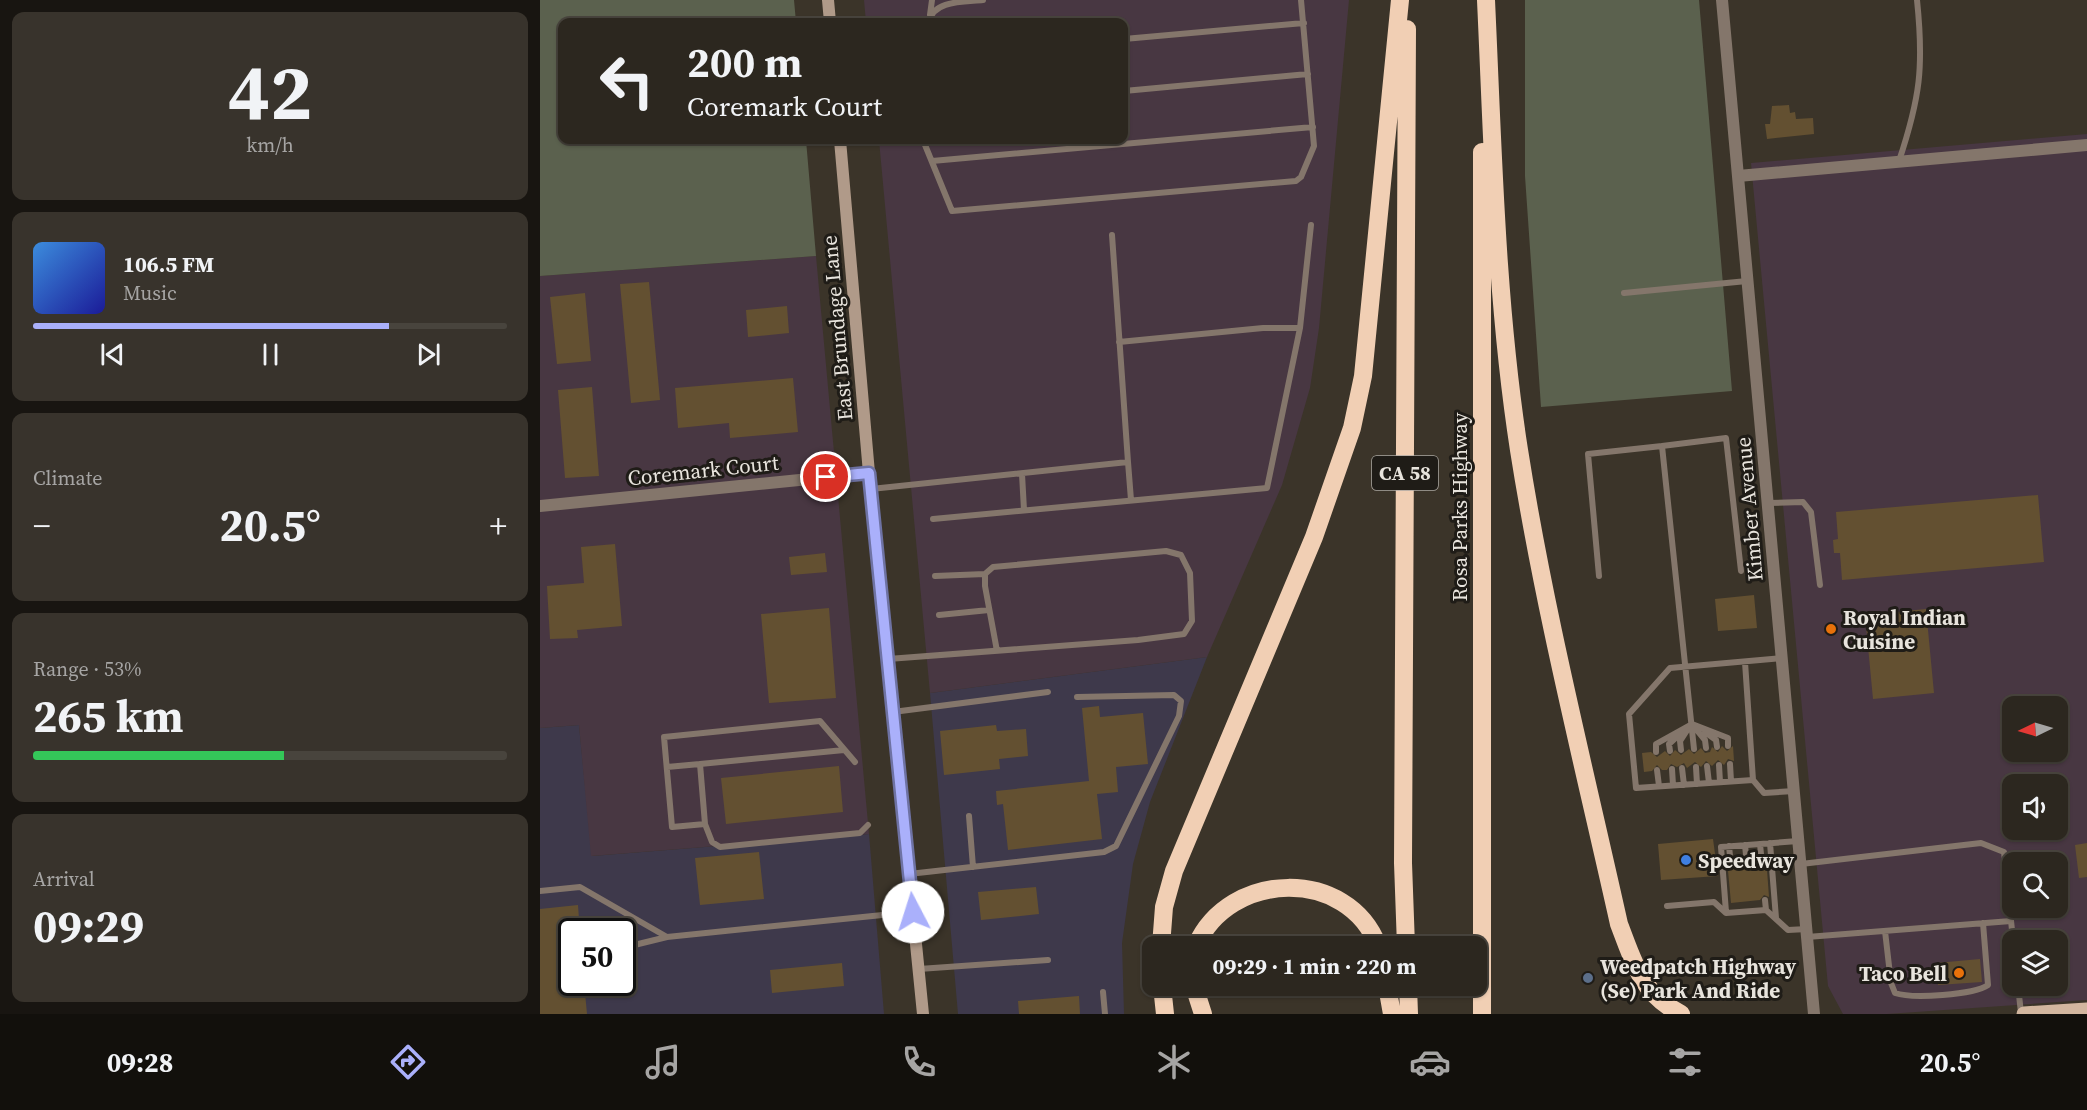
<!DOCTYPE html>
<html lang="en">
<head>
<meta charset="utf-8">
<style>
	body { margin:0; font-family:"Source Serif 4",serif; background:#38332c; color:#f1f3f6; height:100vh; display:flex; flex-direction:column; font-size:22px; white-space:nowrap }
	* { box-sizing:border-box; margin:0 }
	p { font-size:20px; color:#a6a5a4 }
	.icon { flex:none; width:33px; height:33px; fill:none; stroke:currentColor; stroke-width:2; stroke-linecap:round; stroke-linejoin:round }
	.map { position:relative; flex:1; overflow:hidden }
	.panel { display:flex; flex-direction:column; gap:12px; padding:12px; background:#181511; width:540px }
	.panel>* { flex:none }
	.banner { position:absolute; left:18px; top:18px; width:570px; height:126px; border-radius:12px; box-shadow:0 2px 4px #0004,0 0 0 2px #48443d; background:#2c271f; color:#f1f3f6; overflow:hidden }
	.needle { width:39px; rotate:265deg }
	.buttons { position:absolute; left:1462px; top:696px; display:grid; gap:12px }
	.buttons a { display:grid; place-items:center; width:66px; height:66px; border-radius:12px; background:#2c271f; box-shadow:0 2px 4px #0004,0 0 0 2px #48443d; font-size:30px }
	.speed { position:absolute; left:18px; top:918px; display:flex; gap:12px; font-size:30px; font-weight:700; text-align:center }
	.speed>* { display:grid; place-content:center; width:78px; height:78px; border-radius:50%; background:#2c271f; box-shadow:0 2px 4px #0004,0 0 0 2px #48443d; line-height:1 }
	.speed .limit { border:3px solid #111; border-radius:9px; background:#fff; color:#111 }
	.pin { position:absolute; display:grid; place-items:center; width:51px; height:51px; color:#fff; margin:-26px; border:3px solid #fff; border-radius:50%; box-shadow:0 2px 6px #0007 }
	.me { position:absolute; width:66px; margin:-33px; rotate:355deg; stroke-linejoin:round; filter:drop-shadow(0 0 4px #0008) }
	.turn { display:flex; align-items:center; gap:21px; height:126px; padding:0 30px; font-size:27px }
	.turn .icon { width:78px; height:78px; stroke-width:2.5 }
	.turn b { display:block; font-size:42px; line-height:51px }
	.big { font-size:45px; font-weight:700; line-height:1.1 }
	.panel .tile { flex:1; display:flex; flex-direction:column; justify-content:center; gap:9px; min-width:0; padding:0 21px; border-radius:12px; background:#38332c }
	.panel .dial { align-items:center; gap:0 }
	.dial b { font-size:78px; line-height:1 }
	.song { display:flex; align-items:center; gap:18px }
	.cover { width:72px; height:72px; border-radius:9px; background:linear-gradient(135deg,hsl(210 70% 55%),hsl(240 70% 35%)) }
	.played { height:6px; border-radius:3px; background:linear-gradient(90deg,#aab0fb 75%,#48443d 75%) }
	.keys { display:flex; justify-content:space-around; direction:ltr }
	.heat { display:flex; justify-content:space-between; align-items:center; font-size:33px; direction:ltr }
	.charge { height:9px; border-radius:4px; background:linear-gradient(90deg,#34c759 53%,#48443d 0) }
	.trip { position:absolute; left:602px; top:936px; width:345px; height:60px; border-radius:12px; background:#2c271f; box-shadow:0 2px 4px #0004,0 0 0 2px #48443d; font-weight:700; line-height:60px; text-align:center }
	.menu { display:flex; height:96px; justify-content:space-around; align-items:center; background:#12100c; color:#a6a5a4 }
	.menu .icon { width:42px; height:42px }
	.menu .selected { color:#aab0fb }
	.menu b { font-size:27px; color:#f1f3f6 }
	main { display:flex; flex:1; min-height:0 }
	.map>svg:first-child { display:block }
</style>
</head>
<body>
<main>
<section class="panel">
<div class="tile dial"><b>42</b><p>km/h</p></div>
<div class="tile">
<div class="song"><i class="cover"></i><div><b>106.5 FM</b><p>Music</p></div></div>
<div class="played"></div>
<div class="keys"><svg class="icon" aria-label="previous" viewBox="0 0 24 24"><path d="M18 5L8 12l10 7zM5 5v14"/></svg><svg class="icon" aria-label="pause" viewBox="0 0 24 24"><path d="M8 5v14M16 5v14"/></svg><svg class="icon" aria-label="next" viewBox="0 0 24 24"><path d="M6 5l10 7-10 7zM19 5v14"/></svg></div>
</div>
<div class="tile"><p>Climate</p>
<div class="heat"><a>−</a><b class="big">20.5°</b><a>+</a></div>
</div>
<div class="tile"><p>Range · 53%</p><b class="big">265 km</b><div class="charge"></div></div>
<div class="tile"><p>Arrival</p><b class="big">09:29</b></div>
</section>
<div class="map">
<svg width="1547" height="1014" viewBox="0 0 1547 1014">
	<rect width="100%" height="100%" fill="#3b3429"/>
	<path fill="#3e394b" fill-rule="evenodd" d="M667,657L610,802L593,864L582,943L584,1014H418L390,693Z
		M39,725L52,856L329,834L344,1014H0V728ZM32,932H82V982H32Z"/>
	<path fill="#483742" fill-rule="evenodd" d="M324,0H809L779,328L770,388L742,485L667,657L390,693L339,140H584V22H326Z
		M1547,134V1000L1347,1014H1303L1288,986L1211,163ZM1473,706H1518V752H1473ZM1473,784H1518V830H1473ZM1473,862H1518V908H1473ZM1473,940H1518V986H1473Z
		M276,256L329,834L51,856L39,725L0,728V276Z"/>
	<path fill="#5b614e" d="M0,0H254L256,22H22V140H266L276,256L0,276Z
		M985,0H1159L1192,391L1001,407L985,176Z"/>
	<path fill="#635031" d="M1249,105L1250,113L1255,112L1256,119L1273,118L1274,134L1227,139L1225,124H1230L1232,106Z
		M109,282L120,400L91,403L80,284Z
		M45,293L51,361L17,364L10,297Z
		M247,306L249,333L208,337L206,310Z
		M253,378L258,432L190,438L189,423L138,428L135,388Z
		M52,387L59,476L25,478L18,390Z
		M1498,495L1504,562L1302,580L1300,553H1294L1293,540L1298,539L1296,512Z
		M75,544L82,626L37,630L38,638L10,639L7,586L44,583L41,547Z
		M285,553L287,572L251,575L249,557Z
		M1214,595L1217,628L1178,631L1175,599Z
		M289,608L296,698L229,703L221,614Z
		M1386,609L1394,693L1333,699L1325,615Z
		M559,706L560,717L603,713L608,764L576,767L578,792L557,794L562,839L468,850L463,804L457,805L456,791L549,781L542,708Z
		M456,725L457,731L486,729L488,756L459,759L460,769L404,775L400,731Z
		M1182,746L1187,751L1193,746L1194,761L1188,759L1184,765L1178,760L1172,766L1166,761L1161,767L1155,762L1147,768L1144,763L1137,767L1131,764L1127,770H1122L1117,765L1112,771L1104,772L1102,753L1111,752L1117,757L1125,751L1130,756L1135,750L1141,755L1149,749L1154,754L1161,748L1165,753L1170,752L1172,747L1178,752Z
		M299,766L303,812L186,824L181,778Z
		M1173,839L1178,876L1121,880L1118,844Z
		M1547,843V877L1539,878L1535,845Z
		M219,852L224,899L160,905L155,858Z
		M1211,854H1216L1221,859L1226,856L1229,897L1224,895L1220,900L1191,903L1187,860L1201,855L1207,860Z
		M496,887L499,914L441,920L438,892Z
		M38,905L39,919L35,925L41,932H32V982H44L47,1014H0V909Z
		M1440,959L1442,982L1398,985L1396,963Z
		M302,963L304,986L232,993L230,970Z
		M539,996L540,1014H479L478,1001Z"/>
	<g fill="none" stroke-linecap="round" stroke-linejoin="round">
		<path stroke="#84766b" stroke-width="6" d="M390,15L392,0
			M389,22C393,0 424,2 443,0
			M584,39L764,23
			M584,91L768,74
			M383,140L412,211L756,181L761,177L774,146L761,0
			M392,161L773,127
			M1359,161C1380,98 1384,67 1377,0
			M1084,293L1207,281
			M579,342L723,328H760L771,225
			M588,462L591,500
			M482,474L484,510
			M331,489L588,462L572,235
			M1228,503L1263,502L1271,512L1280,585
			M393,519L727,488L760,328
			M395,576L445,574
			M1059,576L1048,454L1122,446
			M399,615L449,610
			M348,659L598,640L644,634L652,621L650,573L641,555L626,551L453,567L445,574V586L457,651
			M1205,662L1213,780L1224,793L1254,791
			M353,712L508,692
			M1152,724L1188,738V746
			M1152,724L1165,740L1166,748
			M1165,732L1176,740L1177,747
			M1154,749L1122,446L1186,438L1201,571
			M304,750L160,764L165,824L132,827L124,737L280,721L315,762
			M1141,750L1140,741L1151,724
			M1130,751L1129,744L1142,732
			M1116,752V744L1152,724
			M1190,764L1191,781
			M1179,765L1180,782
			M1167,766L1169,783
			M127,767L160,764
			M1156,767L1157,784
			M1142,768L1144,785
			M1132,769L1133,785
			M1117,770L1119,786
			M1213,780L1096,788L1089,714L1130,668L1242,658
			M429,816L433,867
			M165,824L172,842L180,847L320,833L328,825
			M1230,843L1236,918
			M1220,844L1221,854
			M1205,845L1206,855
			M1189,846L1190,856
			M1261,864L1441,843L1464,852L1473,940
			M369,874L564,852L576,846L639,716L641,701L634,695L537,697
			M0,891L40,887L127,937L372,912
			M1225,900L1226,910
			M1127,906L1174,902L1186,913L1226,910L1248,930L1267,929
			M1186,912L1181,847L1258,841
			M40,924L60,923L70,932
			M1345,931L1351,983L1355,993C1372,999 1434,995 1448,985L1443,923
			M1267,937L1471,921
			M82,948L127,937
			M379,969L508,960
			M1478,986L1481,1013
			M563,992L565,1014"/>
		<path stroke="#84766b" stroke-width="12" d="M1182,0L1274,1014
			M1198,176L1547,145
			M0,506L329,473"/>
		<path stroke="#b09a89" stroke-width="12" d="M288,0L290,22
			M300,140L329,473L383,1014"/>
		<path stroke="#d2b69f" stroke-width="15" d="M1484,1014L1547,1010"/>
		<path stroke="#f1cfb4" stroke-width="18" d="M946,0C953,150 956,302 979,450C1004,609 1044,767 1079,924C1094,963 1101,993 1141,1014
			M621,946L624,907L634,871L774,537L812,428L823,376L860,0
			M656,946C689,870 808,867 838,946
			M866,946L863,863L867,29
			M622,986L625,1014
			M654,986L663,1014
			M847,986L852,1014
			M868,986L869,1014
			M942,1014V152"/>
	</g>
	<g fill="none" stroke-linecap="round" stroke-linejoin="round">
		<g stroke="#6e72a3" stroke-width="15">
			<path id="route" d="M286,477L329,473L373,912"/>
		</g>
		<use href="#route" stroke="#aab0fb" stroke-width="10"/>
	</g>
	<g fill="#e8710a" stroke="#1f1c17" stroke-width="2">
		<circle cx="1291" cy="629" r="6"/>
		<circle cx="1419" cy="973" r="6"/>
	</g>
	<circle fill="#3f7fe0" stroke="#1f1c17" stroke-width="2" cx="1146" cy="860" r="6"/>
	<circle fill="#5c6f8a" stroke="#1f1c17" stroke-width="2" cx="1048" cy="978" r="6"/>
	<g text-anchor="middle" dominant-baseline="central" stroke-width="6" stroke-linejoin="round" paint-order="stroke">
		<rect fill="#1f1c17" stroke="#aca8a2" stroke-width="1.5" x="832" y="456" width="66" height="34" rx="4.5"/>
		<g font-size="20" font-weight="bold" fill="#e8e4dd">
			<text x="865" y="473">CA 58</text>
		</g>
		<g font-size="21" fill="#e8e4dd" stroke="#1f1c17">
			<text transform="translate(297 328) rotate(-95)">East Brundage Lane</text>
			<text transform="translate(163 470) rotate(-6)">Coremark Court</text>
			<text transform="translate(919 507) rotate(-90)">Rosa Parks Highway</text>
			<text transform="translate(1209 509) rotate(-95)">Kimber Avenue</text>
		</g>
		<g font-size="21" font-weight="bold" fill="#e8e4dd" stroke="#1f1c17" text-anchor="start">
			<text x="1303" y="617">Royal Indian<tspan x="1303" dy="24">Cuisine</tspan></text>
			<text x="1158" y="860">Speedway</text>
			<text x="1060" y="966">Weedpatch Highway<tspan x="1060" dy="24">(Se) Park And Ride</tspan></text>
			<text x="1407" y="973" text-anchor="end">Taco Bell</text>
		</g>
	</g>
</svg>
<div class="buttons">
<a><svg class="needle" viewBox="-14 -14 28 28"><path d="M0-13l5 13h-10z" fill="#e53935"/><path d="M0 13l5-13h-10z" fill="#a6a5a4"/></svg></a>
<a><svg class="icon" aria-label="sound" viewBox="0 0 24 24"><path d="M4 9h4l5-4v14l-5-4H4zM17 9q2 3 0 6"/></svg></a>
<a><svg class="icon" aria-label="search" viewBox="0 0 24 24"><circle cx="10" cy="10" r="6"/><path d="M15 15l6 6"/></svg></a>
<a><svg class="icon" aria-label="layers" viewBox="0 0 24 24"><path d="M12 4l9 5-9 5-9-5zM3 14l9 5 9-5"/></svg></a>
</div>
<div class="speed"><div class="limit">50</div></div>
<div class="pin" style="left:286px;top:477px;background:#d93025"><svg class="icon" aria-label="arrive" viewBox="0 0 24 24"><path d="M6 21V4h12l-3 4 3 4H6"/></svg></div>
<svg class="me" style="left:373px;top:912px" viewBox="-20 -20 40 40"><circle r="19" fill="#fff"/><path d="M0-13L10 11 0 6-10 11z" fill="#aab0fb"/></svg>
<div class="trip">09:29 · 1 min · 220 m</div>
<div class="banner">
<div class="turn"><svg class="icon" aria-label="left" viewBox="0 0 24 24"><path d="M17 20v-9H6M10 6l-5 5 5 5"/></svg><div><b>200 m</b>Coremark Court</div></div>
</div>
</div>
</main>
<nav class="menu">
<b>09:28</b>
<svg class="icon selected" aria-label="directions" viewBox="0 0 24 24"><path d="M12 3l9 9-9 9-9-9zM9 14v-3h6M13 9l2 2-2 2"/></svg>
<svg class="icon" aria-label="music" viewBox="0 0 24 24"><path d="M9 18V5l10-2v13"/><circle cx="6" cy="18" r="3"/><circle cx="16" cy="16" r="3"/></svg>
<svg class="icon" aria-label="phone" viewBox="0 0 24 24"><path d="M5 4h4l2 5-3 2q2 4 5 5l2-3 5 2v4C11 20 4 13 5 4z"/></svg>
<svg class="icon" aria-label="climate" viewBox="0 0 24 24"><path d="M12 3v18M4 7l16 10M4 17L20 7"/></svg>
<svg class="icon" aria-label="car" viewBox="0 0 24 24"><path d="M5 17H2v-5l4-1 3-4h7l3 4 3 1v5h-3M9 17h6M6 11h13"/><circle cx="7" cy="17" r="2"/><circle cx="17" cy="17" r="2"/></svg>
<svg class="icon" aria-label="filters" viewBox="0 0 24 24"><path d="M4 7h16M4 17h16"/><circle cx="9" cy="7" r="2"/><circle cx="15" cy="17" r="2"/></svg>
<b>20.5°</b>
</nav>
</body>
</html>
